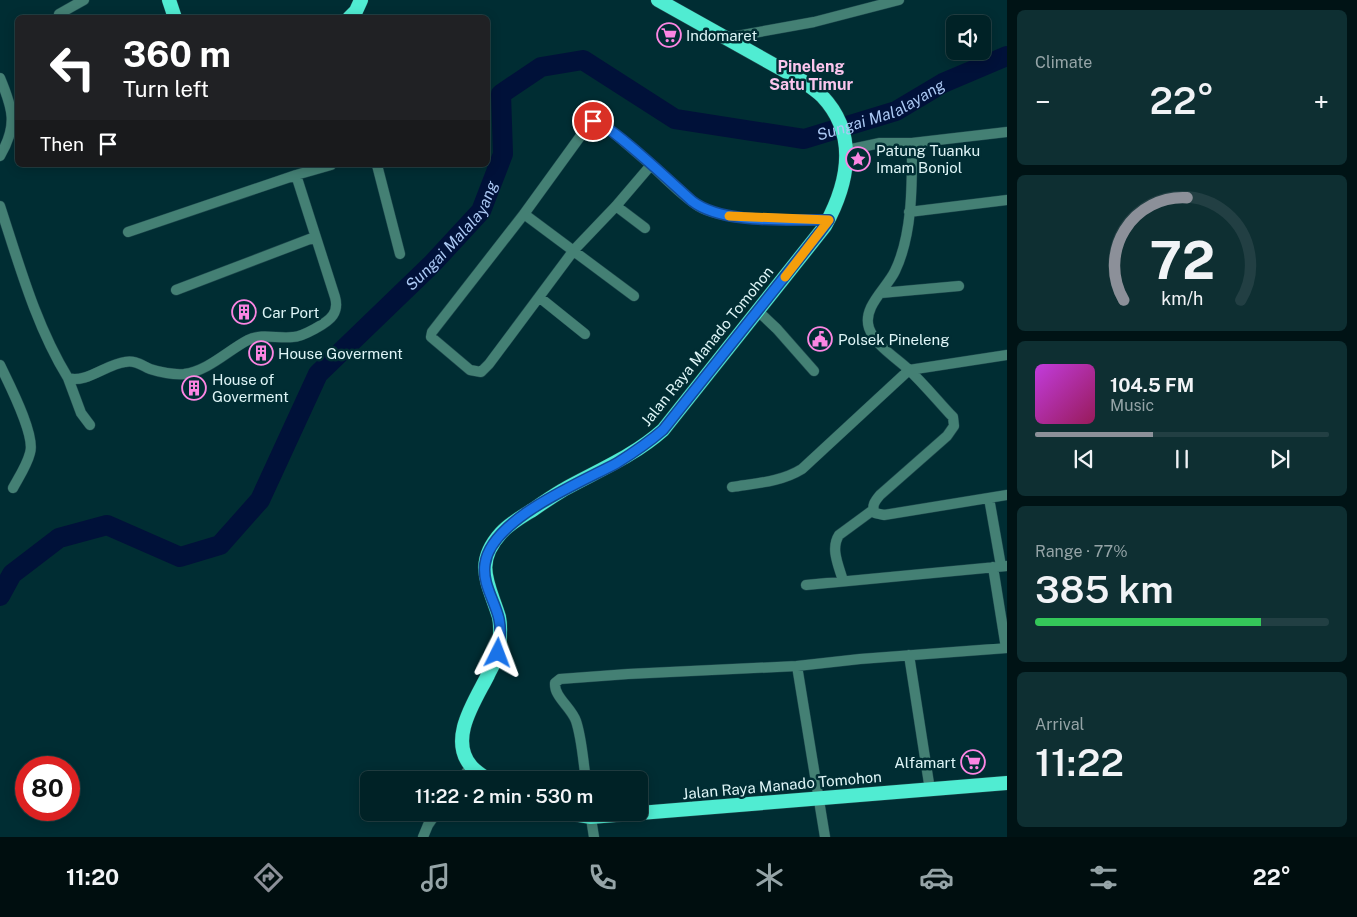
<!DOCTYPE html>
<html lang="en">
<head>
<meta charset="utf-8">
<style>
	body { margin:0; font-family:"Public Sans",sans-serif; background:#0e2f32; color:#f1f3f6; height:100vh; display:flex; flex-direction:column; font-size:19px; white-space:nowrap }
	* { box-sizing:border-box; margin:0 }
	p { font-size:16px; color:#95a4a7 }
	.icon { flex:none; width:28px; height:28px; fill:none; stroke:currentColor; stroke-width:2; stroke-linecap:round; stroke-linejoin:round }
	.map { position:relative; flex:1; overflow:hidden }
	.side { display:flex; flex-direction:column; gap:10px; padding:10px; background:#001315; width:350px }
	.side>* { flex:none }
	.top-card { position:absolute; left:15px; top:15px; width:475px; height:152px; border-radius:8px; box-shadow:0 2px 12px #0003,0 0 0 1px #223f43; background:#202124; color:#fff; overflow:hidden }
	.tools { position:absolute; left:946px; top:15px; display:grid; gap:10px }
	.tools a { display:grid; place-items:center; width:45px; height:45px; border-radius:8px; background:#002226; box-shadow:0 2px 12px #0003,0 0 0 1px #223f43; font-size:25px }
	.speed { position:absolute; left:15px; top:756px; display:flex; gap:10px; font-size:25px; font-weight:700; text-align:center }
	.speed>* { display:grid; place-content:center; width:65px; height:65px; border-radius:50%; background:#002226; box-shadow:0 2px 12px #0003,0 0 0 1px #223f43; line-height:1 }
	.speed .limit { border:8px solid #d22; background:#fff; color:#111 }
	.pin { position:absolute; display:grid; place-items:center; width:42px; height:42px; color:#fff; margin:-21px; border:2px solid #fff; border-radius:50%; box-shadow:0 1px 5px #0007 }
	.me { position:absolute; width:55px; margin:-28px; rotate:3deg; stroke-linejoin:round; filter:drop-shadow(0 0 4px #0008) }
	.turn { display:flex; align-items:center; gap:18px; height:105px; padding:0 25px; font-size:22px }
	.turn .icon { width:65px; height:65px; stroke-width:2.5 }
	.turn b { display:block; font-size:35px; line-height:42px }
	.then { display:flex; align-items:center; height:48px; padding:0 25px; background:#0003; gap:10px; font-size:19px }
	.big { font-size:38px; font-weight:600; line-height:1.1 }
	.side .widget { flex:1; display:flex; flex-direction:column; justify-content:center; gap:8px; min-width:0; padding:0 18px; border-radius:8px; background:#0e2f32 }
	.side .dial { align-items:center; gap:0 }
	.dial svg { height:130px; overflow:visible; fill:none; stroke:#223f43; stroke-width:7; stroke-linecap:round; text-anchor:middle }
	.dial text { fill:#f1f3f6; stroke:none }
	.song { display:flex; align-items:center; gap:15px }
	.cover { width:60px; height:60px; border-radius:8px; background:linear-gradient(135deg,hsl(290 70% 55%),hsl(330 70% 35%)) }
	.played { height:5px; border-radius:2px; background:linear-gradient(90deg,#8c9099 40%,#223f43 40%) }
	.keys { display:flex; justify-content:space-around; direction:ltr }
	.heat { display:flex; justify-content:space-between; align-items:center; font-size:28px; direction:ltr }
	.charge { height:8px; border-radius:4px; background:linear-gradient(90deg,#34c759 77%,#223f43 0) }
	.trip { position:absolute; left:360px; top:771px; width:288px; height:50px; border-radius:8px; background:#002226; box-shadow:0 2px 12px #0003,0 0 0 1px #223f43; font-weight:600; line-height:50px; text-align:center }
	.tab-bar { display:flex; height:80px; justify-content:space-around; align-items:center; background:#000e0f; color:#95a4a7 }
	.tab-bar .icon { width:35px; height:35px }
	.tab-bar .active { color:#8c9099 }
	.tab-bar b { font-size:22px; color:#f1f3f6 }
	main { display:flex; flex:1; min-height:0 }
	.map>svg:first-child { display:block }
</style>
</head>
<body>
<main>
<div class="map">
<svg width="1007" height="837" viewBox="0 0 1007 837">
	<rect width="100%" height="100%" fill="#002d33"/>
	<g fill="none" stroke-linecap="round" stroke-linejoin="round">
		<path stroke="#001139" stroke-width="20" id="s1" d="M0,596L12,574L59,538L107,525L180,557L220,545L260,500L318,374L432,264L481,211L503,154L501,94L541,67L583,60L675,119L804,139L896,111L943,83L1007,56"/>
		<g stroke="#1f494e" stroke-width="11">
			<path id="minor" d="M59,14L84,0
				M726,38L814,22L899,0
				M0,78C13,109 18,125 0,156
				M912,143C912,182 913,234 895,271C887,288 862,307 869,328C875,345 895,357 908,369C923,383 936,399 950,414L953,417L954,426L947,436L880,495C875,501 871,506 875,513L884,515L1007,495
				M847,150L880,143H912L1007,132
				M377,165L400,254
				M651,165L615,134L598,121L590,123L524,214L432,332L431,337L470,370L481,372L489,364L574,250L616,206L651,165C666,179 681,195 698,206C726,223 795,219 829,220
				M0,206C19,264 36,326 68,378C85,384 107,364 125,362C135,360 141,365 150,369C159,372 174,375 184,374C208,371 227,351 248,340C262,333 278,339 293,337C302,337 328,323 333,315C337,309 337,304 335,297L296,175
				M616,206L645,228
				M909,212L1007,200
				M524,214L634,296
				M128,232L296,175L331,165
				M176,290L315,237
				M881,293L959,286
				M539,297L585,334
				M758,311L777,329L814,371
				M0,365C8,382 36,435 30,453C27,465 19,477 13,488
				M68,378L81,413L90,425
				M732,487C757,483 781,482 802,469L909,370L1007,355
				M989,498L1001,566
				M993,567L1006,648
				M843,581C839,566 830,549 839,535L873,510
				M806,585L1007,566
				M909,655L930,790
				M797,666L825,837
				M461,780L471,766
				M586,780C583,761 582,739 576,721C571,707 554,697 555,683L560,679L628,674L797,666L860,659L1007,648
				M590,812L594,837
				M423,837L428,825L437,812"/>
		</g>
		<g stroke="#1f494e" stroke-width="15">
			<path id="trunk" d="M169,0L175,18
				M349,18L356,11L361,0
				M489,780C483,776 476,772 471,766C448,739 475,701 488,675C492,666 499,657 499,647C500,638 501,626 499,617C489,584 473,564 501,533C510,523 523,516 534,509C544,502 553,496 563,490C597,471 634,456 663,430L825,226C848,184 859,135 822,96C816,90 808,85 801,80L658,0
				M561,812L591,817L1007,783"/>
		</g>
		<use href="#minor" stroke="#448074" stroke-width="10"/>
		<use href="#trunk" stroke="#50ecd2" stroke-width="14"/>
	</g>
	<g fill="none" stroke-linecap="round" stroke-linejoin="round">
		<g stroke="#114b97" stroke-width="12">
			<path id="route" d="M498,653C500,643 501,629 499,619C495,601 482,584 485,564C491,519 580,483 617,463C633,453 649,442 663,430L820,232L829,220C790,219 723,225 692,201C677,188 607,121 593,121"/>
		</g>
		<use href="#route" stroke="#1a73e8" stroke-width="9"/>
		<path stroke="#f59e0b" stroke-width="9" d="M729,216L829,220L785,277"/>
	</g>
	<defs>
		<g id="supermarket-ring" transform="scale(1.25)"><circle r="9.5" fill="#002d33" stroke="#fc86e3" stroke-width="1.5"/><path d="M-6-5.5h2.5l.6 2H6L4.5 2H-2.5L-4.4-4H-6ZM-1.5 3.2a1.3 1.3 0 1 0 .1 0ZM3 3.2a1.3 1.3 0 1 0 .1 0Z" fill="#fc86e3"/></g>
		<g id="sight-ring" transform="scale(1.25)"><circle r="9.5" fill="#002d33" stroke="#fc86e3" stroke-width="1.5"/><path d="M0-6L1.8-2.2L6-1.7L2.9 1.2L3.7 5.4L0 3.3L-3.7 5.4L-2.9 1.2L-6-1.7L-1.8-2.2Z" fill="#fc86e3"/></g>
		<g id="building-ring" transform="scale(1.25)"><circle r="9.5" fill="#002d33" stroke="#fc86e3" stroke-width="1.5"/><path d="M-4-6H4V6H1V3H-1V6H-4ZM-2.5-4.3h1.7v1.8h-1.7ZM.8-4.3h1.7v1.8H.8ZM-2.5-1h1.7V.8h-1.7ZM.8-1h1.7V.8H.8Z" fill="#fc86e3"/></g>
		<g id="civic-ring" transform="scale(1.25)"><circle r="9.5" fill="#002d33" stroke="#fc86e3" stroke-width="1.5"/><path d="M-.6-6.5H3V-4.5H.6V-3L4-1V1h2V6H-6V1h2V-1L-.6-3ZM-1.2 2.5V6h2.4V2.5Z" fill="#fc86e3"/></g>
	</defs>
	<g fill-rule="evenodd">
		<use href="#supermarket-ring" x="669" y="35"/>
		<use href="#sight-ring" x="858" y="159"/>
		<use href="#building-ring" x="244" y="312"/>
		<use href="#civic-ring" x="820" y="339"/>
		<use href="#building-ring" x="261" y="353"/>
		<use href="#building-ring" x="194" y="388"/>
		<use href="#supermarket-ring" x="973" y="762"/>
	</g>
	<g text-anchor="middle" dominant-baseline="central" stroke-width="5" stroke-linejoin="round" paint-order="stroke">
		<g font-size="15" fill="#def5f7" stroke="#002d33" text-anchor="start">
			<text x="686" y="35">Indomaret</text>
			<text x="876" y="150">Patung Tuanku<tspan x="876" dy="17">Imam Bonjol</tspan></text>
			<text x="262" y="312">Car Port</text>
			<text x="838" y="339">Polsek Pineleng</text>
			<text x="278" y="353">House Goverment</text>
			<text x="212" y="379">House of<tspan x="212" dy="17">Goverment</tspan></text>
			<text x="956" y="762" text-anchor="end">Alfamart</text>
		</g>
		<g font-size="15" fill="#def5f7" stroke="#002d33">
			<text transform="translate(707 346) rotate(-51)">Jalan Raya Manado Tomohon</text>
			<text transform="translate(782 785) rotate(-5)">Jalan Raya Manado Tomohon</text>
		</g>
		<g font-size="16" font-weight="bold" fill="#fbc5ed" stroke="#002d33">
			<text x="811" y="66">Pineleng<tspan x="811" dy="18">Satu Timur</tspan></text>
		</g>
		<g font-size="16" font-style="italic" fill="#abc9f4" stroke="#002d33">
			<text stroke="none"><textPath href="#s1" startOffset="1219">Sungai Malalayang</textPath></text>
			<text stroke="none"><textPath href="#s1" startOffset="648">Sungai Malalayang</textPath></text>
		</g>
	</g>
</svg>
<div class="tools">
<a><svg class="icon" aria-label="sound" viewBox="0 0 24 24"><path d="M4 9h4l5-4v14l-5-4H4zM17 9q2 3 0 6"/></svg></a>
</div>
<div class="speed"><div class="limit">80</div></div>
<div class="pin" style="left:593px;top:121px;background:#d93025"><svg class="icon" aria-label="arrive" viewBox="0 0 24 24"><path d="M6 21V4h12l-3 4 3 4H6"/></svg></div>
<svg class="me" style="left:498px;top:653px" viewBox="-20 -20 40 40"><path d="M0-17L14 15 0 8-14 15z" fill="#1a73e8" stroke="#fff" stroke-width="4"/></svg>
<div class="trip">11:22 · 2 min · 530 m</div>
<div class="top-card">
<div class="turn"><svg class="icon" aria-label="left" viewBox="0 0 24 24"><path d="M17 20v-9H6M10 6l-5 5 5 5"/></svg><div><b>360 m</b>Turn left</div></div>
<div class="then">Then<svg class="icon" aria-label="arrive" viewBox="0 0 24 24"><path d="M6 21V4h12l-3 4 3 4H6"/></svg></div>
</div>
</div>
<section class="side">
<div class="widget"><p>Climate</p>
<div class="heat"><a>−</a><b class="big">22°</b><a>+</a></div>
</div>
<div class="widget dial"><svg viewBox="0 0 100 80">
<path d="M14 69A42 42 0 1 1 86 69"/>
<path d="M14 69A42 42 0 0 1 53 6" stroke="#8c9099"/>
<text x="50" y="56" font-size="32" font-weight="700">72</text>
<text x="50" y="72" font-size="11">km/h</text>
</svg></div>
<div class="widget">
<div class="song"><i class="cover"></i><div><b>104.5 FM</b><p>Music</p></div></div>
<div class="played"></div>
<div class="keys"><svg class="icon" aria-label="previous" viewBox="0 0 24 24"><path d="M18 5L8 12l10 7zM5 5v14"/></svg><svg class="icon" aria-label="pause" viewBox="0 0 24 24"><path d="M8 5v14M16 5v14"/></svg><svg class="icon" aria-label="next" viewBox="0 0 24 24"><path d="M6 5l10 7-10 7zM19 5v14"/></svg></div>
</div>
<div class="widget"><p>Range · 77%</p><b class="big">385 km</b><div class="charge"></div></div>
<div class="widget"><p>Arrival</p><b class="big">11:22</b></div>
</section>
</main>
<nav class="tab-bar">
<b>11:20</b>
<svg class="icon active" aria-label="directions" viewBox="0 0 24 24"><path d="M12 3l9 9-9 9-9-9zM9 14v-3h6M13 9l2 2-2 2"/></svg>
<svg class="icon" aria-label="music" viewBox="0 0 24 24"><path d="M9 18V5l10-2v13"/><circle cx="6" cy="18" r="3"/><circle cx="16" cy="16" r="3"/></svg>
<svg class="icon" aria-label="phone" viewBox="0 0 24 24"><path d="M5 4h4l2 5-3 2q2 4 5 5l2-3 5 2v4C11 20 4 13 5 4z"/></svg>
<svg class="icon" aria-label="climate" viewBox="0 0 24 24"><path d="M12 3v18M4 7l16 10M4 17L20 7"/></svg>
<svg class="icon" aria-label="car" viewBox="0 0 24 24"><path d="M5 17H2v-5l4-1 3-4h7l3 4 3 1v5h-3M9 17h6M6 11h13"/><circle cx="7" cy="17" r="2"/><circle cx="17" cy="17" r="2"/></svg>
<svg class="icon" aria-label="filters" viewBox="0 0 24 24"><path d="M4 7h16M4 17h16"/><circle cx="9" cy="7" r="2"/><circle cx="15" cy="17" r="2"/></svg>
<b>22°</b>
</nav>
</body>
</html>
